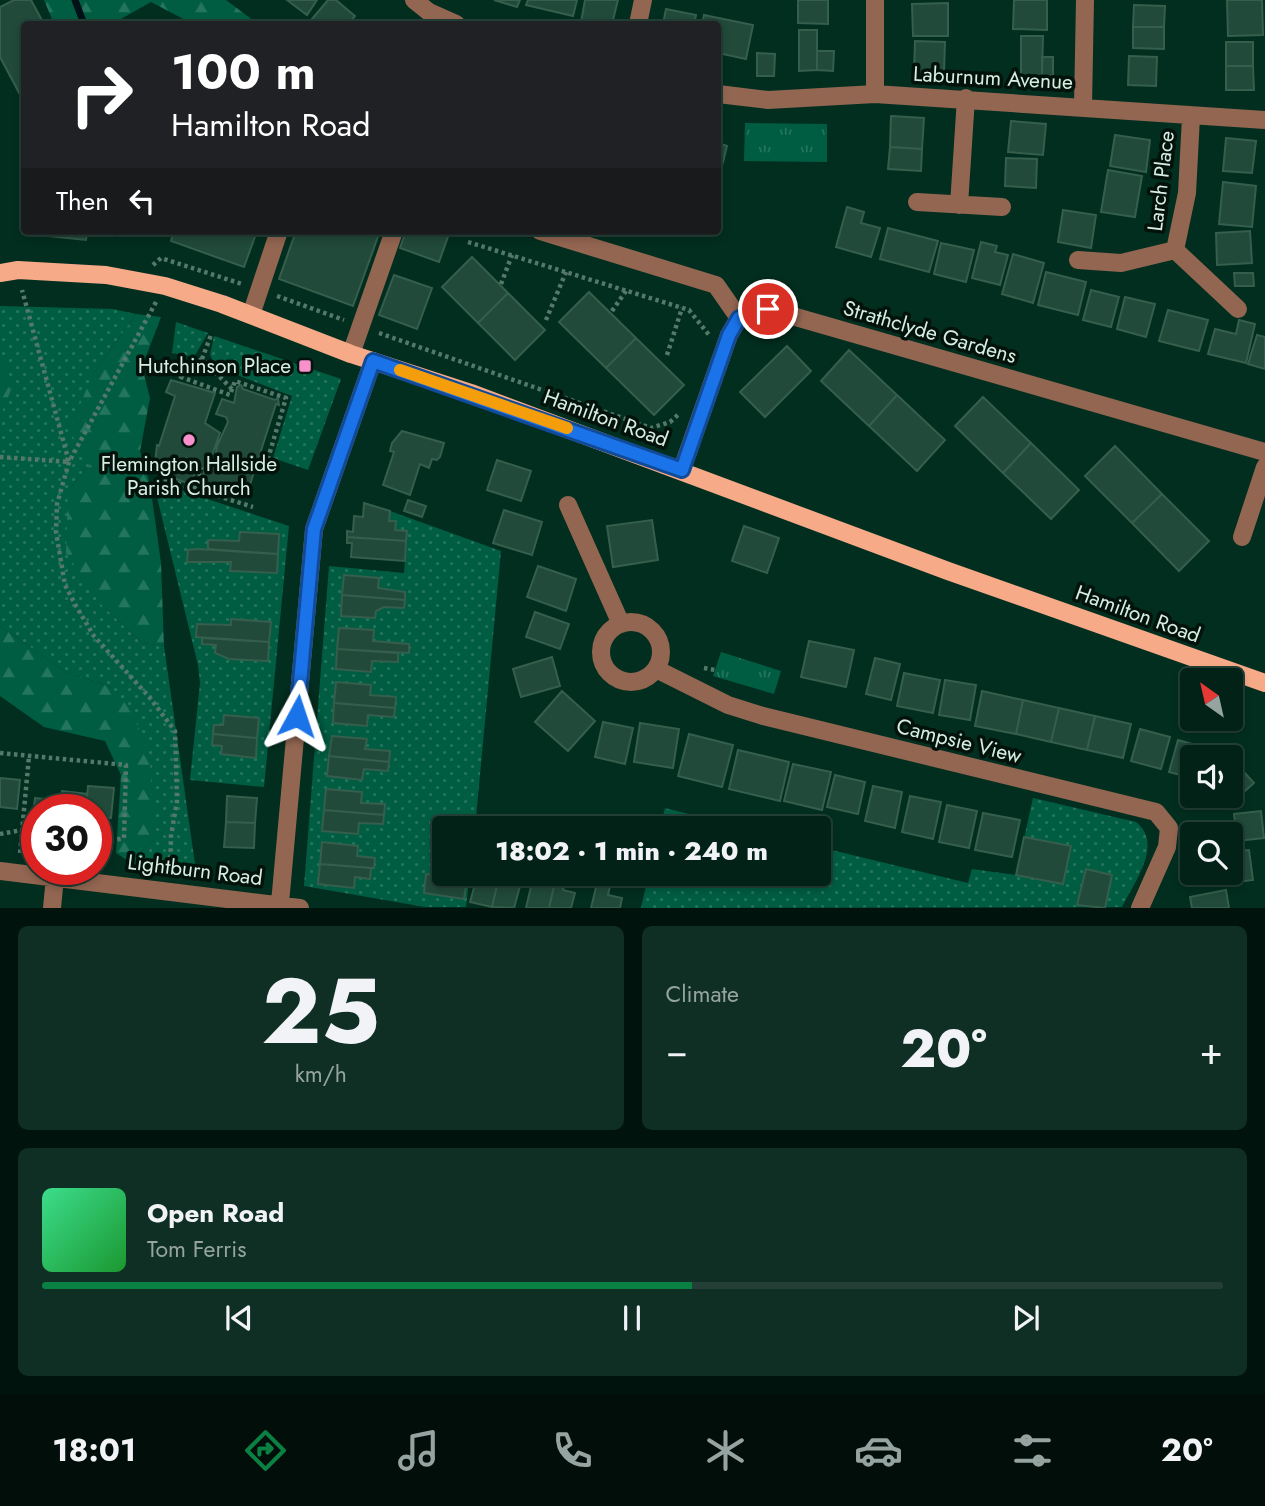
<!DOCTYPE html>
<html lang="en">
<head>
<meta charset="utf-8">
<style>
	body { margin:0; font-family:Jost,sans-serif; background:#102f24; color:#f1f3f6; height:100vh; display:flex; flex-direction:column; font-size:26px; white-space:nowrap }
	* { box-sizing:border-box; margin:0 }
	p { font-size:23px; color:#96a4a1 }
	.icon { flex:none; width:38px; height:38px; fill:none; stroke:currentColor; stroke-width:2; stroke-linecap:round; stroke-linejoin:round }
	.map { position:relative; height:908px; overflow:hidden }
	.sheet { display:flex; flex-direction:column; gap:18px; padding:18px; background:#01130d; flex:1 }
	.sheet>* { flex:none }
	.hud { position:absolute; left:21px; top:21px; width:700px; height:214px; border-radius:7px; box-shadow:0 4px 10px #0003,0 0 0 2px #233f36; background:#202124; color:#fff; overflow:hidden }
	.needle { width:46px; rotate:326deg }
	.tools { position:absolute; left:1180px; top:668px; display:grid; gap:14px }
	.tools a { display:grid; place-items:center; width:63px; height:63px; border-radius:7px; background:#022217; box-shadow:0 4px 10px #0003,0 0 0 2px #233f36; font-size:35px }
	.speed { position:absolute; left:21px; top:794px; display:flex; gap:14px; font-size:35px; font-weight:700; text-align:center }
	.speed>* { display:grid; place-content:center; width:91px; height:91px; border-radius:50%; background:#022217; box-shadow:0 4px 10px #0003,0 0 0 2px #233f36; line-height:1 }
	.speed .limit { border:10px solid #d22; background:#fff; color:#111 }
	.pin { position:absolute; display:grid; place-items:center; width:60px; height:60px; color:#fff; margin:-30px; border:4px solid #fff; border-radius:50%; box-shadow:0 2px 7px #0007 }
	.me { position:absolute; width:77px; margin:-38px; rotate:5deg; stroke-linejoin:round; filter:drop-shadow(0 0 5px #0008) }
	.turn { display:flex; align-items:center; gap:24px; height:147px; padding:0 35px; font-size:32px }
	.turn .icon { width:91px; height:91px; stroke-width:2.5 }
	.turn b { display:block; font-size:49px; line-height:60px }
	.then { display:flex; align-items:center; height:66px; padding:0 35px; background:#0003; gap:14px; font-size:26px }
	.big { font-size:52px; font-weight:800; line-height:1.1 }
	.sheet .card { flex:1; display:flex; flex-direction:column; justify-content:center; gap:10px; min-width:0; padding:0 24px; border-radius:10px; background:#102f24 }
	.sheet .dial { align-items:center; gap:0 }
	.dial b { font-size:91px; line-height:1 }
	.song { display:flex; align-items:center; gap:21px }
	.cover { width:84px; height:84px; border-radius:10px; background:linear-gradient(135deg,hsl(150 70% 55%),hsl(130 70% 35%)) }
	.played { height:7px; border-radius:4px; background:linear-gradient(90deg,#0b8043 55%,#233f36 55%) }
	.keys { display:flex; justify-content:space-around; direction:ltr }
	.heat { display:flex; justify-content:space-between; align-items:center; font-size:38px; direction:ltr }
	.sheet .tiles { flex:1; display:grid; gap:18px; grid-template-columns:1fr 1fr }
	.card:last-child { grid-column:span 2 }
	.trip { position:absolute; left:432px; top:816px; width:399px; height:70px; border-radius:7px; background:#022217; box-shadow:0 4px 10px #0003,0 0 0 2px #233f36; font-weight:800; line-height:70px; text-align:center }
	.menu { display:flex; height:112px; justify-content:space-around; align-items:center; background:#010e09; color:#96a4a1 }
	.menu .icon { width:49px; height:49px }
	.menu .on { color:#0b8043 }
	.menu b { font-size:32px; color:#f1f3f6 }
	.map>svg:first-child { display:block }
</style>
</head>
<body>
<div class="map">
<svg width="1265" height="908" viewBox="0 0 1265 908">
	<defs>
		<pattern id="grass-dots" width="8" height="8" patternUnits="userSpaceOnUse" patternTransform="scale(1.75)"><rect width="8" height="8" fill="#005d42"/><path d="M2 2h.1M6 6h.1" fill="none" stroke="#24755d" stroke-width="1.8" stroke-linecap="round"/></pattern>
		<pattern id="forest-firs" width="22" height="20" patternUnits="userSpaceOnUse" patternTransform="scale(1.75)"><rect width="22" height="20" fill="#005d42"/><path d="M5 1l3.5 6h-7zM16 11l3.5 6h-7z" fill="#24755d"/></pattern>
		<pattern id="park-tufts" width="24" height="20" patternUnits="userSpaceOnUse" patternTransform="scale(1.75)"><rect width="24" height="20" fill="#005d42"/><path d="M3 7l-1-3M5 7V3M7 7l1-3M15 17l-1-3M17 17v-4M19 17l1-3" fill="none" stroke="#24755d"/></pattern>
	</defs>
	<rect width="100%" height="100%" fill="#022e1f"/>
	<path fill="url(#grass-dots)" d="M0,306L113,309L136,314L93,374L91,463L68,491L102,605L142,643L164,646L196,871L138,870L130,862L154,840L111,687L66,672L0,626Z
		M176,322L208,333L194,357L172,353Z
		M214,336L341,379L308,470L273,458L292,396L216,367L210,355Z
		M153,481L289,526L264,787L190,780L200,683L198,665Z
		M390,511L501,551L475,828H444V873H470L466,907H425L304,886L329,566L404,573L407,531L395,530L396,521H389Z
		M1033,798L1136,822C1164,844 1134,882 1122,907L641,908L649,873H819V847L968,883L972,869L1016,875Z
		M665,808L744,828H660Z"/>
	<path fill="url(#forest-firs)" d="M44,0H226L258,24H193L151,2L112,24H54Z
		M136,314L161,317L142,367L150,398L140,451L150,484L161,563L164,646L142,643L102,605L66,553L68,491L91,463L69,431L93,374Z
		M0,363H5L13,385L0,417Z
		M0,626L66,672L111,687L132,711L150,758L154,840L130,862L116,853L121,775L105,741L44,727L0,696Z"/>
	<path fill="url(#park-tufts)" d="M745,123L827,124V162L744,161Z
		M721,652L781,671L774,694L713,676Z"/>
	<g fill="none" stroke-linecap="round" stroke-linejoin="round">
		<path stroke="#001118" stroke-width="7" d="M75,0L84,24
			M116,234L117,231"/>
	</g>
	<path fill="#214a3a" stroke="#355e4d" stroke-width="2" d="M14,0H31L44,24H24V102L0,57V7Z
		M287,0H317L307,15Z
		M328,0H336L355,16L348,24H318L312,19Z
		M494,0H520L517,7Z
		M528,0H577L573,16L526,5Z
		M585,0H618L612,24L581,22Z
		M798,0H828V24L798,23Z
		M1014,0H1047V30L1013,29Z
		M1227,0H1262L1263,35L1228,36Z
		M948,3V36H913L912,4Z
		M1134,5L1165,6L1164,27H1133Z
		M666,9L696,15L694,24H663Z
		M704,15L753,25L746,59L718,53V24H702Z
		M1133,27H1164V49L1133,48Z
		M799,30H817V70L799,71Z
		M1021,36H1043L1042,76H1021Z
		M915,41L945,42L944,72H914Z
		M1226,42H1253V66H1226Z
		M817,51H834L833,71L817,70Z
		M757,53L775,54L774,76H757Z
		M1129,56L1157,57L1156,86L1128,85Z
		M1042,57H1053V76H1042Z
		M1226,66H1253L1254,90H1226Z
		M891,116L924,118L922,149L890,147Z
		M1011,121L1046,124L1043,155L1008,152Z
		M1115,135L1150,140L1146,172L1110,166Z
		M1226,138L1256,141L1252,173L1223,171Z
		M718,143L727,146L720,174L718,173Z
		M890,147L922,149L921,171L888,169Z
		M1006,158L1037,159L1036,188L1005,186Z
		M1108,170L1142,176L1135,217L1101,212Z
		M1223,182L1256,186L1252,227L1219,224Z
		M847,207L864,212L861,223L880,228L871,257L836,247Z
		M1063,210L1096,215L1091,248L1058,242Z
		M888,228L938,241L929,272L880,259Z
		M50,231H87L86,240L49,236Z
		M174,231H257L244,267L171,241Z
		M296,231H380L353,306L279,279Z
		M406,231H450L439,262L400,248Z
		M1250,231L1252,263L1217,265L1216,233Z
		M981,242L997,246L995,252L1008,255L1000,285L972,278Z
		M941,243L974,250L966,282L934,274Z
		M1013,254L1044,263L1033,303L1002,294Z
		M472,257L508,293L478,323L442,287Z
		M1046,272L1086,282L1078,315L1038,305Z
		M1234,273H1253L1254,286H1235Z
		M394,275L432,288L417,329L379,315Z
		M1091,290L1119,297L1111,327L1083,320Z
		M589,292L636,338L606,368L559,322Z
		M508,293L545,330L515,360L478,323Z
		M1125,297L1155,304L1146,337L1117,329Z
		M1168,310L1208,320L1199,351L1159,341Z
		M1239,320L1255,324L1246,363L1208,354L1215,329L1236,334Z
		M1257,335L1265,337V369L1248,364Z
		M636,338L684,385L654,415L606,368Z
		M787,346L811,371L765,417L740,392Z
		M849,350L897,395L869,426L821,381Z
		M171,380L215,393L205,423L220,433L210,461L214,462L217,446L228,422L226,417L216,414L222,399L234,403L237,387L241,385L243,389L275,400L278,398L279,405L276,404L246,497L201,481L205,469L198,467L190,484L154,471L157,445L159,446L175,396L166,392Z
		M897,395L945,440L917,471L869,426Z
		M983,397L1031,443L1003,473L955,426Z
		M402,431L444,443L440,457L437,460L432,459L429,468L420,464L410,495L383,485L394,452L390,451L392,443Z
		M1031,443L1079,490L1051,519L1003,473Z
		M1115,446L1162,494L1132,523L1085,476Z
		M497,460L531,471L521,501L487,490Z
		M1162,494L1209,541L1179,571L1132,523Z
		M408,500L426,506L422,517L404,511Z
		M364,503L390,511L389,521H396L395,530L407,531L406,541L347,537V531L353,532L354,516L363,517Z
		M504,510L542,522L532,555L493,543Z
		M652,520L658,560L613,567L607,526Z
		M744,526L779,538L767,573L732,561Z
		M240,532L279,534L278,554L208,549V540L239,541Z
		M347,537L406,541L405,561L351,557L352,543H347Z
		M198,549L278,554L277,573L230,571L231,562H187L188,550Z
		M538,566L576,579L566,611L527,597Z
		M344,575L379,578L378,588L405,592V600L342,595Z
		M342,595L405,600L404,608L384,607L376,611L375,618L341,616Z
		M535,612L569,624L560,649L526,637Z
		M231,619L271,622L269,642L196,637L197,624L231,625Z
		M339,628L374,630L373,641L409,644V653L337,649Z
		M202,638L269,642L268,661L229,659L215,653L216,645L202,644Z
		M809,641L854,650L846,687L801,677Z
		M337,649L398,653V662L372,661L371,672L336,669Z
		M552,657L560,686L521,697L513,669Z
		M875,658L900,664L891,700L866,694Z
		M904,673L940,680L933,713L897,706Z
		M945,680L976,685L970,720L939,715Z
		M336,682L371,685L370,695L396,697L395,708L334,703Z
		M562,691L595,721L568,751L535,722Z
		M982,691L1023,700L1016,734L975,726Z
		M1023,700L1059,708L1051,742L1016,734Z
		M334,703L395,708L394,717L368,715L367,726L333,723Z
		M1059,708L1095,716L1087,750L1051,742Z
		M224,715L259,718L257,738L213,734L214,725H223Z
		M1095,716L1131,724L1123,758L1087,750Z
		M603,722L633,728L625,764L595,757Z
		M640,723L679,729L673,768L634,762Z
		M1140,729L1170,737L1161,769L1131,761Z
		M213,734L257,738L256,758L221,754L222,746L212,745Z
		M689,734L733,745L722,787L678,776Z
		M332,736L367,739L365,749L390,751L389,762L329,756Z
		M1178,740L1206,748L1203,758H1192V778L1169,772Z
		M738,750L789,762L780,801L729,789Z
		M329,756L389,762L388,771L364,769L362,780L327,776Z
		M1233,760L1254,783L1225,809L1214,796H1230V762Z
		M793,764L831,772L822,810L784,801Z
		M835,775L865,782L858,814L827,807Z
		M0,778L20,780L17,809L0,807Z
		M88,786L114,788L111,818L96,816V810H86Z
		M873,786L902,792L895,828L865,821Z
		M326,789L362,792L361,803L385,804L384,815L324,810Z
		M62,791L87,794L86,810H60Z
		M227,796L257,798L255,823L226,822Z
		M910,796L941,802L933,839L902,832Z
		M35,798L61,801L60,810H37V828L32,827Z
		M947,805L977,811L969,848L939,842Z
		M324,810L384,815L383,824L359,823L358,834L322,831Z
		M1261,811L1264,838L1237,841L1234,814Z
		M983,813L1020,820L1012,857L975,850Z
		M226,822L255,823L254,848L224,847Z
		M1024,837L1071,846L1063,884L1016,875Z
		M322,842L358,846L357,856L375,858L374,868L320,864Z
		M1249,850L1253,880L1216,885L1214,873H1230V852Z
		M320,864L371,868L370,879L355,877L354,888L318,884Z
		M1086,869L1112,875L1105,908L1077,905Z
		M478,873H500L492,907L470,902Z
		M500,873H510L509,876L522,879L514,908L492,907Z
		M547,873H557L549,908H526L532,882L544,885Z
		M557,873L566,875L563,890L575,893L571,908H549Z
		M426,874L467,880L464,899L424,893Z
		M597,883L610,886L608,895L622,898L620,908H591Z
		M1226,890L1229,908H1192L1190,897Z"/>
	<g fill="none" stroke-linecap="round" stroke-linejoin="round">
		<path stroke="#54786a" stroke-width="4.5" stroke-dasharray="3.5 3.5" stroke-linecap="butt" d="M468,242L689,310L709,335
			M153,265L161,258L242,284
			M501,284L512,255
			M277,296L344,320
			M156,302L69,462L57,504L56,532L65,585L76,606L94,636L150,698L175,731L177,801L171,836L170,875
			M612,311L626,291
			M546,320L566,272
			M379,333L651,428L670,422L679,414
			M667,355L682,308
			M202,359L211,335
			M232,389L202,359L186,369L181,377L230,395L235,381L286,398L264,472
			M0,457L69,462L22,290
			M164,479L253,507
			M194,489L201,468
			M704,668L715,670
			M0,753L126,765L124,838L96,844
			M0,834L22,830
			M20,853L29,756"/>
		<path stroke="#936651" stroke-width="18" d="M414,0L429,12L456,24
			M875,0V94
			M638,24L643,0
			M718,94L768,100L875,94L1265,120
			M1083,106L1085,0
			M917,202L1002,207
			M959,205L966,98
			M540,231L716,285L739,318
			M1175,250L1187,193L1191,117
			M1078,260L1121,263L1175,250L1238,309
			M251,315L279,231
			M351,354L394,231
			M682,469L729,335L739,318L768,309L1265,452
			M568,505L621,624
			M1242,537L1265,467
			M601 652a30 30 0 1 1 60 0a30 30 0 1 1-60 0Z
			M656,669L728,705L763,716L1156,812L1169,828L1167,847L1140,908
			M0,871L300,908
			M280,903L314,529L373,361
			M52,908L55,877"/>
		<path stroke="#f6aa88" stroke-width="18" d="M0,273L18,270L106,275L165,286L222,304L351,354L471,393L948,571L1265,683"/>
	</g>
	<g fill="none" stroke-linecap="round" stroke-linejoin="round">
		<g stroke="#114b97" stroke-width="18">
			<path id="route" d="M297,716L314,529L373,361L682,470L729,335L739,318L768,309"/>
		</g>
		<use href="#route" stroke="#1a73e8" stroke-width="12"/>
		<path stroke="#f59e0b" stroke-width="12" d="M400,370L567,428"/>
	</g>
	<g fill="#f890cc" stroke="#03130c" stroke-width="2.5">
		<rect x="298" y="359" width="14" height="14" rx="3.5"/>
		<circle cx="189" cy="440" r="7"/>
	</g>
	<g text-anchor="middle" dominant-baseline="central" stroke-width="7" stroke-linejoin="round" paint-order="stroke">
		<g font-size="21" fill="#d8eee3" stroke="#03130c">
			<text transform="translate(993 78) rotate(3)">Laburnum Avenue</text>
			<text transform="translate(1161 181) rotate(-83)">Larch Place</text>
			<text transform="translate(930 332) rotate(16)">Strathclyde Gardens</text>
			<text transform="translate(606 418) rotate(20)">Hamilton Road</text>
			<text transform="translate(1138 614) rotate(20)">Hamilton Road</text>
			<text transform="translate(959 741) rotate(14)">Campsie View</text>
			<text transform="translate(195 870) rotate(7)">Lightburn Road</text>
		</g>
		<g font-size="21" fill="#d8eee3" stroke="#03130c" text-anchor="end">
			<text x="291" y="366">Hutchinson Place</text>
			<text x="189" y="464" text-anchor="middle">Flemington Hallside<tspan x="189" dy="24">Parish Church</tspan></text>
		</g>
	</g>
</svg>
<div class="tools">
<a><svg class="needle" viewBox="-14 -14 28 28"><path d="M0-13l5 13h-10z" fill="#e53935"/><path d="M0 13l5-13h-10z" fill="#96a4a1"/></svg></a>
<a><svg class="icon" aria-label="sound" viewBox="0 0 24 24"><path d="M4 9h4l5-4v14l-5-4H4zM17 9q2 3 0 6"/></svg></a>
<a><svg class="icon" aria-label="search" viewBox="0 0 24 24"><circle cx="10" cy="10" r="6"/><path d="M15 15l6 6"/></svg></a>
</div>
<div class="speed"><div class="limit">30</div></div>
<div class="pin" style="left:768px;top:309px;background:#d93025"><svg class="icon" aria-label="arrive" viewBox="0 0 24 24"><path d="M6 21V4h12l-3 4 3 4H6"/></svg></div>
<svg class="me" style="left:297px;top:716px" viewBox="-20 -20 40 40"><path d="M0-17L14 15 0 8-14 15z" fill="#1a73e8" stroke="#fff" stroke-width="4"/></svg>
<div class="trip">18:02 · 1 min · 240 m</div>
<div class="hud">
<div class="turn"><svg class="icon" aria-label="right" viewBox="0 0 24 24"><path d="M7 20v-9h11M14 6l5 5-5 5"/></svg><div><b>100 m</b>Hamilton Road</div></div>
<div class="then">Then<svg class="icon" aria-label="left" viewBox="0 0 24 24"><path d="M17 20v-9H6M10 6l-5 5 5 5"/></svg></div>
</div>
</div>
<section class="sheet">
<div class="tiles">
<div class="card dial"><b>25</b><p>km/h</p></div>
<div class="card"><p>Climate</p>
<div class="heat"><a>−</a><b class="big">20°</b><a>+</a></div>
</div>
<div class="card">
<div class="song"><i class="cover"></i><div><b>Open Road</b><p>Tom Ferris</p></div></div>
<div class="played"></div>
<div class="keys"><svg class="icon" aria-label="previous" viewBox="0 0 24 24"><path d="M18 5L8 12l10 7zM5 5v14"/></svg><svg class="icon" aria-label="pause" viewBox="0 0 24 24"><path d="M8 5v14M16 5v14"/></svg><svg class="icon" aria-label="next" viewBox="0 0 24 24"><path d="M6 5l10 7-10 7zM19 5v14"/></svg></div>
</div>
</div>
</section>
<nav class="menu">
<b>18:01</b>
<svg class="icon on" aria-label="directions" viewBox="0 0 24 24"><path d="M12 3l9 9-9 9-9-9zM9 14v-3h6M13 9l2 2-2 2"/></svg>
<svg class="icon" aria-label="music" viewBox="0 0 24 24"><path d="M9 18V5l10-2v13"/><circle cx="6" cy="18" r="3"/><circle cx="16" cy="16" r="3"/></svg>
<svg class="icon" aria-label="phone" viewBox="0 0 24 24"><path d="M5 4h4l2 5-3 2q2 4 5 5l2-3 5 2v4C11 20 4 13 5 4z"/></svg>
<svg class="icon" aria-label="climate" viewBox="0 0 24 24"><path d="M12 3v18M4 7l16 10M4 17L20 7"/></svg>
<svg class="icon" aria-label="car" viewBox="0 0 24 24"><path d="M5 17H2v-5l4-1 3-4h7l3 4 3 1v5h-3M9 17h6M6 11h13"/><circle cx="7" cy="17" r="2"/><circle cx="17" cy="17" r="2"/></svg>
<svg class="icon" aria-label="filters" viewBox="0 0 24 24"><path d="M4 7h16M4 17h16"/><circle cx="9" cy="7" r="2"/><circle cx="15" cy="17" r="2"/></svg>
<b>20°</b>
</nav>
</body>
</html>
